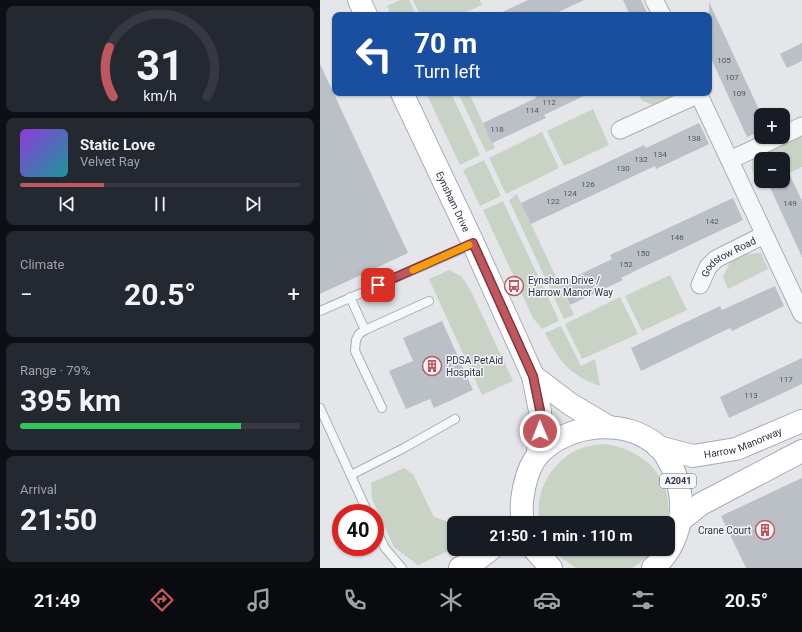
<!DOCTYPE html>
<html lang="en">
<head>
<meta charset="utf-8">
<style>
	body { margin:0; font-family:Roboto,sans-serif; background:#242831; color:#f1f3f6; height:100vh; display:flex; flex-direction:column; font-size:15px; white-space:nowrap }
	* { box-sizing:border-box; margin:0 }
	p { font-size:13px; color:#9ea1a6 }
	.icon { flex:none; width:22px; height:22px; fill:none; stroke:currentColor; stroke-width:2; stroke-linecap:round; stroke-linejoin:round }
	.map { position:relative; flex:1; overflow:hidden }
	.sheet { display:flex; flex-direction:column; gap:6px; padding:6px; background:#0d0f14; width:320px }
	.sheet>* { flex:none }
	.banner { position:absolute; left:12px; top:12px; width:380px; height:84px; border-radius:8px; box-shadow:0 1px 3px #0004; background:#1a4fa0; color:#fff; overflow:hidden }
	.tools { position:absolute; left:434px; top:108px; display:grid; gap:8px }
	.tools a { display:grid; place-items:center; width:36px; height:36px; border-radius:8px; background:#171b24; box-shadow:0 1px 3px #0004; font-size:20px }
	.speed { position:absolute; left:12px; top:504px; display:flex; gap:8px; font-size:20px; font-weight:700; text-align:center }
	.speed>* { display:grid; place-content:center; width:52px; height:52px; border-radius:50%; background:#171b24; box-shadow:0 1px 3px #0004; line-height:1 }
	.speed .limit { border:6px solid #d22; background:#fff; color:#111 }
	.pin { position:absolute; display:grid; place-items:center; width:34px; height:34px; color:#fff; margin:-17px; border-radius:8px; box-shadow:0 2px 6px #0006 }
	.me { position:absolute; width:44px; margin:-22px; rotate:359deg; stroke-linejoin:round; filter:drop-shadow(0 0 3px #0008) }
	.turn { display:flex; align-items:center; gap:14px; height:84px; padding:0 16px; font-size:18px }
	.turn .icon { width:52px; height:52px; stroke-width:2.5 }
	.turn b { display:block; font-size:28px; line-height:34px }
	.big { font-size:30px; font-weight:700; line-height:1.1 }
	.sheet .card { flex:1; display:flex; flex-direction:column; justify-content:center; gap:6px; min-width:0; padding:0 14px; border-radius:8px; background:#242831 }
	.sheet .dial { align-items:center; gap:0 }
	.dial svg { height:104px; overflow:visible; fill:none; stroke:#363941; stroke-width:7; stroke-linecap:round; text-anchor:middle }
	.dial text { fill:#f1f3f6; stroke:none }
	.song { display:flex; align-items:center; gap:12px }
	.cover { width:48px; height:48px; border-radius:6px; background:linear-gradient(135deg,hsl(270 70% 55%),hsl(180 70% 35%)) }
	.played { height:4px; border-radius:2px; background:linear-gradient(90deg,#c1575e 30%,#363941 30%) }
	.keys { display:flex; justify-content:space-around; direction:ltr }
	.heat { display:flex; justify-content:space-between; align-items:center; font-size:22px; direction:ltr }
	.charge { height:6px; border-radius:3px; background:linear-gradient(90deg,#34c759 79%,#363941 0) }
	.trip { position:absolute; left:127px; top:516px; width:228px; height:40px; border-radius:8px; background:#171b24; box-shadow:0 1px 3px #0004; font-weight:700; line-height:40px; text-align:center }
	.menu { display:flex; height:64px; justify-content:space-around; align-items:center; background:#090b0e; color:#9ea1a6 }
	.menu .icon { width:28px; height:28px }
	.menu .selected { color:#c1575e }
	.menu b { font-size:18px; color:#f1f3f6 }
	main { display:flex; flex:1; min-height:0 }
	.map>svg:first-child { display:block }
</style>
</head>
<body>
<main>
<section class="sheet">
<div class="card dial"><svg viewBox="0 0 100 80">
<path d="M14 69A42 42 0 1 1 86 69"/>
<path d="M14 69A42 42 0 0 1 11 31" stroke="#c1575e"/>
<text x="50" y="56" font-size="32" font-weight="700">31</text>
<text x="50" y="72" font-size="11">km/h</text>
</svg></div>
<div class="card">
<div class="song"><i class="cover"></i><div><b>Static Love</b><p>Velvet Ray</p></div></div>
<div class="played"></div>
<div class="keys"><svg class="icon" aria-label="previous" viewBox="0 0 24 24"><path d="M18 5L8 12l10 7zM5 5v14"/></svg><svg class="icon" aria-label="pause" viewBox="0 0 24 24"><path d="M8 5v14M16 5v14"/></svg><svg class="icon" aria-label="next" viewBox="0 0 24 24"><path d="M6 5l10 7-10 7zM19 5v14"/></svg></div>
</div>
<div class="card"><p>Climate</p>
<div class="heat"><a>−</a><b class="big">20.5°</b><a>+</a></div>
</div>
<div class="card"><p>Range · 79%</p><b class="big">395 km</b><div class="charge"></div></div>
<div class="card"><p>Arrival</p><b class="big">21:50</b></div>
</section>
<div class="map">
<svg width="482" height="568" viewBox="0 0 482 568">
	<rect width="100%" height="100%" fill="#e4e6ea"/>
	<path fill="#c8d3c6" d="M80,0H89L96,15H71L67,6Z
		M93,0H160L162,5L140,15H100Z
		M106,93H131L160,155L140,165Z
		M138,93H149L175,148L166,152Z
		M318,93H355L354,96L333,105L322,101Z
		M273,109L289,145L244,166L227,131Z
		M222,132L239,168L186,194L169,158Z
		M482,133V167L463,176V159H441V181H452L440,187C434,175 426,165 437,154Z
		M164,160L181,196L160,206L143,170Z
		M197,194L254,315L244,319L189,200Z
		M183,201L239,321L222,329L213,318L163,210Z
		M441,253L448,269L408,289L403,277L410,262L426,254Z
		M129,270L141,276L150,289L193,381L162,395L109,279Z
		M350,275L367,310L322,331L305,296Z
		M300,297L318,334L262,359L245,324Z
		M241,326L261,366L275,359L280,386C249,375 239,361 225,333Z
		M284,444C325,449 356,480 347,523H220C213,494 231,462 257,450C265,446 275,445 284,444Z
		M84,468L93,474L114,517L134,524V542L128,551L98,565L74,547L52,499L51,483Z
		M233,549H335L328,557L312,568H256L239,556Z"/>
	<path fill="#bbbfc6" d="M208,0H264L232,15H176Z
		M303,0H321L328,15H310Z
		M389,2L441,114V131L427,137L389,54Z
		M482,43V61L467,68L460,54Z
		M0,64L88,253L0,294Z
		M214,93H270L224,115L226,118L172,143L163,123L216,98Z
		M379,123L389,144L336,169L335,166L211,224L201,203L324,145L326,148Z
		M469,173L482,201V257L448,183L452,181H463V176Z
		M413,198L423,220L319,269L301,278L303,280L250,305L240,284L292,259L290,255Z
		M455,286L464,306L412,331L410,328L321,371L311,348L400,306L402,310Z
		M122,321L153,390L114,408L110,399L86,409L69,371L93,361L83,338Z
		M482,358V384L409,418L400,397Z
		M482,478V568H426L401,516Z"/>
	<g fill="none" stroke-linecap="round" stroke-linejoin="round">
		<g stroke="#a9adb4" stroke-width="10">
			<path id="lane" d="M30,297L45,330L39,334L36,340L35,351L62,408
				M0,311L153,244
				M45,330L109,301
				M0,408L48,513
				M31,475L84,448L135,419
				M55,528L65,548L82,568"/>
		</g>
		<g stroke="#a9adb4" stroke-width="19">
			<g id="street">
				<path d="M334,0L342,15"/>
				<path d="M378,93L482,314"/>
				<path d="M300,130L379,94"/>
				<path d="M463,135L482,126"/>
				<path d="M410,160L459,137"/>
				<path id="s1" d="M380,285L388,267L396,259L444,235"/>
			</g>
		</g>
		<g stroke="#a9adb4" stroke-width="24">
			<g id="secondary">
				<path d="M39,0L46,15"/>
				<path id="s2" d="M82,93L153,243L213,376L220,411L218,454"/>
				<path d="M213,376L250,404L287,426"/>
			</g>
		</g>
		<g stroke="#a4a9b5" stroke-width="24">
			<g id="primary">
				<path id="s3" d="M338,447L373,456L416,449L482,421"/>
				<path d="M361,520L381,504L482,451"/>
				<path d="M203,523C199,504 205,469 219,454C248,423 305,417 338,446C345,452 349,461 353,469C359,483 362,495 361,510C360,532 350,554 333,568"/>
				<path d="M214,549L231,568"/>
				<path d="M140,568L158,559L171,549"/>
			</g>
		</g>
		<use href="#lane" stroke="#f6f7f9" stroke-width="8"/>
		<use href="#street" stroke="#f6f7f9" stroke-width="17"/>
		<use href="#secondary" stroke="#fff" stroke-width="22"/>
		<use href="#primary" stroke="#fff" stroke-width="22"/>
	</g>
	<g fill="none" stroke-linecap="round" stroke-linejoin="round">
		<g stroke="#7d393d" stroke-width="10">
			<path id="route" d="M58,285L153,243L213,376L220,410V431"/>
		</g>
		<use href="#route" stroke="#c1575e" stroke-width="7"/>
		<path stroke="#f59e0b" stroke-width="7" d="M93,270L149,245"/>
	</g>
	<defs>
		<g id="bus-ring" transform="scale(1)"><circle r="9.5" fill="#f3f5f8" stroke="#c1575e" stroke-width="1.5"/><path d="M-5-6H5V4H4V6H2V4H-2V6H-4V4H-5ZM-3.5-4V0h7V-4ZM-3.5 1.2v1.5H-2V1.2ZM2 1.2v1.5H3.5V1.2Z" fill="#c1575e"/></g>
		<g id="building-ring" transform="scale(1)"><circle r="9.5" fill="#f3f5f8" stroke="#c1575e" stroke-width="1.5"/><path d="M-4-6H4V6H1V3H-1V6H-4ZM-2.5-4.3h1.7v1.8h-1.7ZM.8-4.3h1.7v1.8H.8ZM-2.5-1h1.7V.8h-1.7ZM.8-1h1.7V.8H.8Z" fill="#c1575e"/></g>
	</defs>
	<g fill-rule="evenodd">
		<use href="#bus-ring" x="194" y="286"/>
		<use href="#building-ring" x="112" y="366"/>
		<use href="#building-ring" x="445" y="530"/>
	</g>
	<g text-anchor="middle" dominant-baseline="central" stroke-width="3" stroke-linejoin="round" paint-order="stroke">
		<g font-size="8" fill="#505662">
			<text x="404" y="60">105</text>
			<text x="412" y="77">107</text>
			<text x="419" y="93">109</text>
			<text x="229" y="102">112</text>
			<text x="212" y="110">114</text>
			<text x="177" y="129">118</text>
			<text x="374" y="138">138</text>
			<text x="340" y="154">134</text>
			<text x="321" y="159">132</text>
			<text x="303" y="168">130</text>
			<text x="268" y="184">126</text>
			<text x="250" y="193">124</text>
			<text x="233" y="201">122</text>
			<text x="470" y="203">149</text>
			<text x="392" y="221">142</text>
			<text x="357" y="237">146</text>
			<text x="323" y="253">150</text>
			<text x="306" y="264">152</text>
			<text x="466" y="379">117</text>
			<text x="431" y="395">113</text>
		</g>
		<rect fill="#f3f5f8" stroke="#686d78" stroke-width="1" x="340" y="474" width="36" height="14" rx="3"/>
		<g font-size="9" font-weight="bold" fill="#2d3341">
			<text x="358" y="481">A2041</text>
		</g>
		<g font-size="10" fill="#2d3341" stroke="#f3f5f8">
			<text stroke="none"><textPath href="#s2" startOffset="120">Eynsham Drive</textPath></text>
			<text stroke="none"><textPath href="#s1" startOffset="42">Godstow Road</textPath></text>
			<text stroke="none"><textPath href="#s3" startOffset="88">Harrow Manorway</textPath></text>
		</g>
		<g font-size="10" fill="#2d3341" stroke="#f3f5f8" text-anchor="start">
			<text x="208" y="280">Eynsham Drive /<tspan x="208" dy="12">Harrow Manor Way</tspan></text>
			<text x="126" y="360">PDSA PetAid<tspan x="126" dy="12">Hospital</tspan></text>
			<text x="431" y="530" text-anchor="end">Crane Court</text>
		</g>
	</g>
</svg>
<div class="tools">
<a>+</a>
<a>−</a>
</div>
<div class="speed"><div class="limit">40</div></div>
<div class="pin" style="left:58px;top:285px;background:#d93025"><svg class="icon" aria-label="arrive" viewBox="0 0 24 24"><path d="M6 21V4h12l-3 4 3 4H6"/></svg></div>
<svg class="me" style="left:220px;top:431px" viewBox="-20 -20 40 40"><circle r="17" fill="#c1575e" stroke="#fff" stroke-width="3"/><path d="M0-11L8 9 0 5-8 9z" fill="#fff"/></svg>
<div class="trip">21:50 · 1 min · 110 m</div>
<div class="banner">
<div class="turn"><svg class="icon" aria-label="left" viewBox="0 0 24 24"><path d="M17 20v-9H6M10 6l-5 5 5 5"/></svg><div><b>70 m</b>Turn left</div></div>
</div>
</div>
</main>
<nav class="menu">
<b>21:49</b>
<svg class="icon selected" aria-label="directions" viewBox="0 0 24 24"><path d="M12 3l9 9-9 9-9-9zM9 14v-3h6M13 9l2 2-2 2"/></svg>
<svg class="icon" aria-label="music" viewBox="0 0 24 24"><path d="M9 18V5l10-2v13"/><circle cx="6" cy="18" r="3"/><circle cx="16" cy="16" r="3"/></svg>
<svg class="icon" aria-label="phone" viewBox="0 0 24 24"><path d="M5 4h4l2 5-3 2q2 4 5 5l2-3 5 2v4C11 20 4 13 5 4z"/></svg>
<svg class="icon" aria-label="climate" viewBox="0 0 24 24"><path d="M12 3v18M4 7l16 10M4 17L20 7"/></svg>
<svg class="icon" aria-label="car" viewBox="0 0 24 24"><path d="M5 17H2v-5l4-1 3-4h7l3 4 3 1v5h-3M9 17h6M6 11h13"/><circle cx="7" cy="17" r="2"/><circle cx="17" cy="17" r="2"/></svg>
<svg class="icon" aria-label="filters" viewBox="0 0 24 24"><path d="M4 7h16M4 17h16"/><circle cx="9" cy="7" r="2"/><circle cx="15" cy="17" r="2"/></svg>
<b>20.5°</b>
</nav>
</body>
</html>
